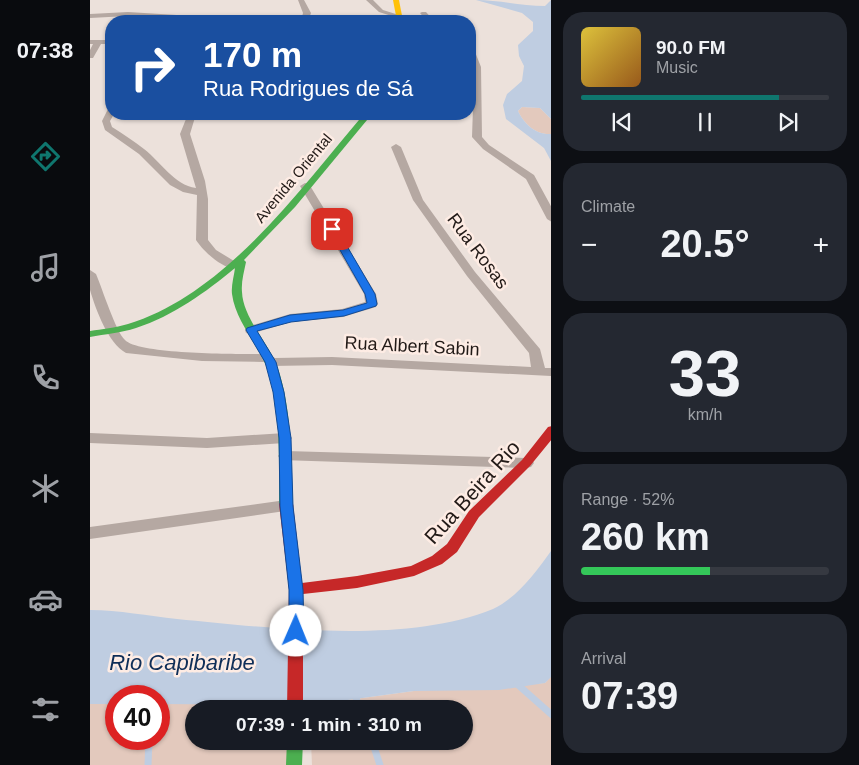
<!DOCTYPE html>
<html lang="en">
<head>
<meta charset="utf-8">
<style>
	body { margin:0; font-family:Helvetica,sans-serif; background:#242831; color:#f1f3f6; height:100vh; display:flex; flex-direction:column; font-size:19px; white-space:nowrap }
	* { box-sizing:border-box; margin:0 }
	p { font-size:16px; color:#9ea1a6 }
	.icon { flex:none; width:28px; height:28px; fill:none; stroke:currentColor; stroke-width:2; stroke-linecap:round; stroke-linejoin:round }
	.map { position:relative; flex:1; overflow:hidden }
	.sheet { display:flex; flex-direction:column; gap:12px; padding:12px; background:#0d0f14; width:308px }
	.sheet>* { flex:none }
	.hud { position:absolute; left:15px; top:15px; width:371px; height:105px; border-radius:20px; box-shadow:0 1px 4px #0004; background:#1a4fa0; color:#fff; overflow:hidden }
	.speed { position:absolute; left:15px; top:685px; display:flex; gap:10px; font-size:25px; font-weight:700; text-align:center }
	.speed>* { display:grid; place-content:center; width:65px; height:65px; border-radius:50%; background:#171b24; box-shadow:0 1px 4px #0004; line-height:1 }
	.speed .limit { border:8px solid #d22; background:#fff; color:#111 }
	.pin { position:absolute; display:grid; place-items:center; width:42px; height:42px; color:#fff; margin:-21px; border-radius:10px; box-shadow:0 2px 8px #0006 }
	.me { position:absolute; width:55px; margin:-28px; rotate:1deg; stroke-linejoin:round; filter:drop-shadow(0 0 4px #0008) }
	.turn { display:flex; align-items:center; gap:18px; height:105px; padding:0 15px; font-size:22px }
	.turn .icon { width:65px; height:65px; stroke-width:2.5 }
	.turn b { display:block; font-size:35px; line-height:42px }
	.big { font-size:38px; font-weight:600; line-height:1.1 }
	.sheet .widget { flex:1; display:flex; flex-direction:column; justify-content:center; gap:8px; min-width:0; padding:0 18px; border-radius:20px; background:#242831 }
	.sheet .dial { align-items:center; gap:0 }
	.dial b { font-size:65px; line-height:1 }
	.song { display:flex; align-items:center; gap:15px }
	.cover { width:60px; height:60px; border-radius:8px; background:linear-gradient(135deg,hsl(50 70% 55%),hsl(30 70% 35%)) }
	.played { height:5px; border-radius:2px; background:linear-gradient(90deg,#0f766e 80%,#363941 80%) }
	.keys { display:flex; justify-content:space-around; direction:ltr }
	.heat { display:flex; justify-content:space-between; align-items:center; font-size:28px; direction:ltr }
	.charge { height:8px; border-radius:4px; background:linear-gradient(90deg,#34c759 52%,#363941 0) }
	.trip { position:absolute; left:95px; top:700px; width:288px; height:50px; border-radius:25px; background:#171b24; box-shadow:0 1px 4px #0004; font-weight:600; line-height:50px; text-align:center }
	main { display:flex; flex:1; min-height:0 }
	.menu { display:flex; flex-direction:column; width:90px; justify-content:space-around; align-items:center; background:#090b0e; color:#9ea1a6 }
	.menu .icon { width:35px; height:35px }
	.menu .on { color:#0f766e }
	.menu b { font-size:22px; color:#f1f3f6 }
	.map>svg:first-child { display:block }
</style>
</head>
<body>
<main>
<nav class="menu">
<b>07:38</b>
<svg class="icon on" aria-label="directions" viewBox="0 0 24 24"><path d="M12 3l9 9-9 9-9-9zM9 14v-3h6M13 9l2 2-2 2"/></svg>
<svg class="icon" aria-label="music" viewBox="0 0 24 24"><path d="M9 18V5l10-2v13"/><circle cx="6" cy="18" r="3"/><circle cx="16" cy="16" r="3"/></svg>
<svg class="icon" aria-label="phone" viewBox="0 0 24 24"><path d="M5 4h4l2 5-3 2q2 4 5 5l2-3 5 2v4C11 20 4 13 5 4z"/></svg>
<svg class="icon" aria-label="climate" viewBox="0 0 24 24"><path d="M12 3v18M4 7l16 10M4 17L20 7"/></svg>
<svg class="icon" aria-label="car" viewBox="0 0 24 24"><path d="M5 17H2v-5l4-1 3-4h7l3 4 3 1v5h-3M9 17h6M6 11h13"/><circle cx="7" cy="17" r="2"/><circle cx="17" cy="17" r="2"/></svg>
<svg class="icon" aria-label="filters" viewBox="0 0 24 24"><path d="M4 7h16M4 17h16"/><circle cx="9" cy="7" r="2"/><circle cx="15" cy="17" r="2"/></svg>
</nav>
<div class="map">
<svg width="462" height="765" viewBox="0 0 462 765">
	<rect width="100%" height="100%" fill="#ece1db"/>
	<path fill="#e3c9bd" d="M432,107L450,108L461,119V134C446,135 434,124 428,111Z
		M461,676V765H222L221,741H374V709H221V705L324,691L455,683Z
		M0,704H26V739H69V704H198V709H104V741H197V765H0Z"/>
	<path fill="#bfcde1" d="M386,0C409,0 432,6 455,6L461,0V119L450,108L432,107L428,111C434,124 446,135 461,134V161L454,148L416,119L413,105L417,94L432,81L434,66L429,56L428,45L443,31V22L432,13Z
		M461,551L462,676L455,683L409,690L324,691L221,705L69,704V696H26V704H0V610C29,610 58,616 87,619C180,628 315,645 403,609C427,598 446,572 461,551Z"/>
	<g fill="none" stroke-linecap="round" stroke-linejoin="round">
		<path stroke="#bfcde1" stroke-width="7" d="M427,684L462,715
			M265,695L270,709
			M282,741L290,765
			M58,765L59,739"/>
		<path fill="#b5a8a2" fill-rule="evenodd" d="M208,0H214L221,13L218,21H211L213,13Z
			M276,0H283L293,10L312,16L308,18L289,12Z
			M38,12L151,19L155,21H121L38,16L0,18V14Z
			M332,12H336L344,21H337L330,13Z
			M0,40H21V44H11L3,58H0V50L3,44H0Z
			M380,47H383L391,67L392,137L399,145L444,175L462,208V222L457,219L436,179L393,149L382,137L384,78Z
			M21,108V114H24L20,121L22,127C33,134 44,141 54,149C71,162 84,185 106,188L90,134L98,114H106L100,134L115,181L118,199V240L126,250L149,264L151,266L149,268C135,272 113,251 106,240L107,195L93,192L80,185L49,154L15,130L12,121L18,109Z
			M306,144L311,147L333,200L385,272L450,349L455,368H462V376L242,365L181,366L174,362L112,361L36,353C18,343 6,310 0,290C0,284 0,277 0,270L6,274C12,288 26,332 35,340C49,355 153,354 178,354L185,358L242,357L441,367L439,353L377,276L323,200L301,147Z
			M215,183L219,184L286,294L288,304L286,307L253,317L201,322L161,334L156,333L155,330L156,327L200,314L252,309L275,302L274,294L210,186Z
			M0,433L117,438L195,433L200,435L202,438L200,441L195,443L117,448L0,443Z
			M196,451L436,458L441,459L444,463L441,467L436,468L191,460L188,456L191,452Z
			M196,500L202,502L204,506L202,510L0,539V527Z"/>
		<path fill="#4caf50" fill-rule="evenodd" d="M274,114H282L205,207L154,260L156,262C154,272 151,282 152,292C153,320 183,347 190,375C202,416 201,461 203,504L201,507H191L189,504C189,461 191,416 179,374C171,346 146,324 142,294C141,286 144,276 145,268C116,292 83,316 46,328C31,333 15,334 0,337V331C12,329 25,328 38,324C136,294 210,189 274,114Z
			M197,741H213L212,765H196Z"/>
		<path fill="#ffc107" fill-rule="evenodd" d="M303,0H309L313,21H307Z"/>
		<path fill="#c62828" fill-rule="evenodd" d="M462,426V439L440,466L389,517L367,552L352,564L324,576L267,588L213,594V709H197L199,589L189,504L191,501H201L203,504L212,583L267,576L321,566L342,556L357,544L379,511L432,460L458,427Z"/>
	</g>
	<path fill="#1a73e8" stroke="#114b97" d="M242,226L247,229L285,294L287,304L286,306L254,316L201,322L167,331L186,362L194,392L201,438L203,506L213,590L214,631L212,635L206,637L201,635L199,631V590L190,506L189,438L183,392L175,362L156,330L157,328L200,315L253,310L277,303L275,294L238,229Z"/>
	<g text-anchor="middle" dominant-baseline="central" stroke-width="5" stroke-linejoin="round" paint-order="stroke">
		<g font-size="15" fill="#221a17" stroke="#feece4">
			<text transform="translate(203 178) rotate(-50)">Avenida Oriental</text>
		</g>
		<g font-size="18" fill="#221a17" stroke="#feece4">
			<text transform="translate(388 251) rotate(53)">Rua Rosas</text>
			<text transform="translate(322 346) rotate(3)">Rua Albert Sabin</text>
		</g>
		<g font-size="21" fill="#221a17" stroke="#feece4">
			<text transform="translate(382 492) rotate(-48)">Rua Beira Rio</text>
		</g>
		<g font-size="22" font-style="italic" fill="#0f2e58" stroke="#feece4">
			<text x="92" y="662">Rio Capibaribe</text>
		</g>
	</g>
</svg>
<div class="speed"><div class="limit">40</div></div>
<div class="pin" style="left:242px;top:229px;background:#d93025"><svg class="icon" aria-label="arrive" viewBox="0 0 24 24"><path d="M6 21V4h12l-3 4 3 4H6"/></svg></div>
<svg class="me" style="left:206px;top:631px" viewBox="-20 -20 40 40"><circle r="19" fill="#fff"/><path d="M0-13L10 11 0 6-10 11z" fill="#1a73e8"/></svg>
<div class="trip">07:39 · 1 min · 310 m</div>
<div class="hud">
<div class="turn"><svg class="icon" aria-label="right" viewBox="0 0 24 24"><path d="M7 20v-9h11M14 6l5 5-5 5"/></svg><div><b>170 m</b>Rua Rodrigues de Sá</div></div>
</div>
</div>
<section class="sheet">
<div class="widget">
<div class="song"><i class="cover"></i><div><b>90.0 FM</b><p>Music</p></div></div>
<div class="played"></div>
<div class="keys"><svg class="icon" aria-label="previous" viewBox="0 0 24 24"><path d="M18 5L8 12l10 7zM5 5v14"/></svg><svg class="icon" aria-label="pause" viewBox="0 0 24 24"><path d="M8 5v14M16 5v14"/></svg><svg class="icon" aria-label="next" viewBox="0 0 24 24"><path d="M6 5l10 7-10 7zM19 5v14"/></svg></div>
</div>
<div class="widget"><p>Climate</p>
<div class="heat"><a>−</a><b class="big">20.5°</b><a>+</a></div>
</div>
<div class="widget dial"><b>33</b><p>km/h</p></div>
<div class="widget"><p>Range · 52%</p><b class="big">260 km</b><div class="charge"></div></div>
<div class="widget"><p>Arrival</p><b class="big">07:39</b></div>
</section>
</main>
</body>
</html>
